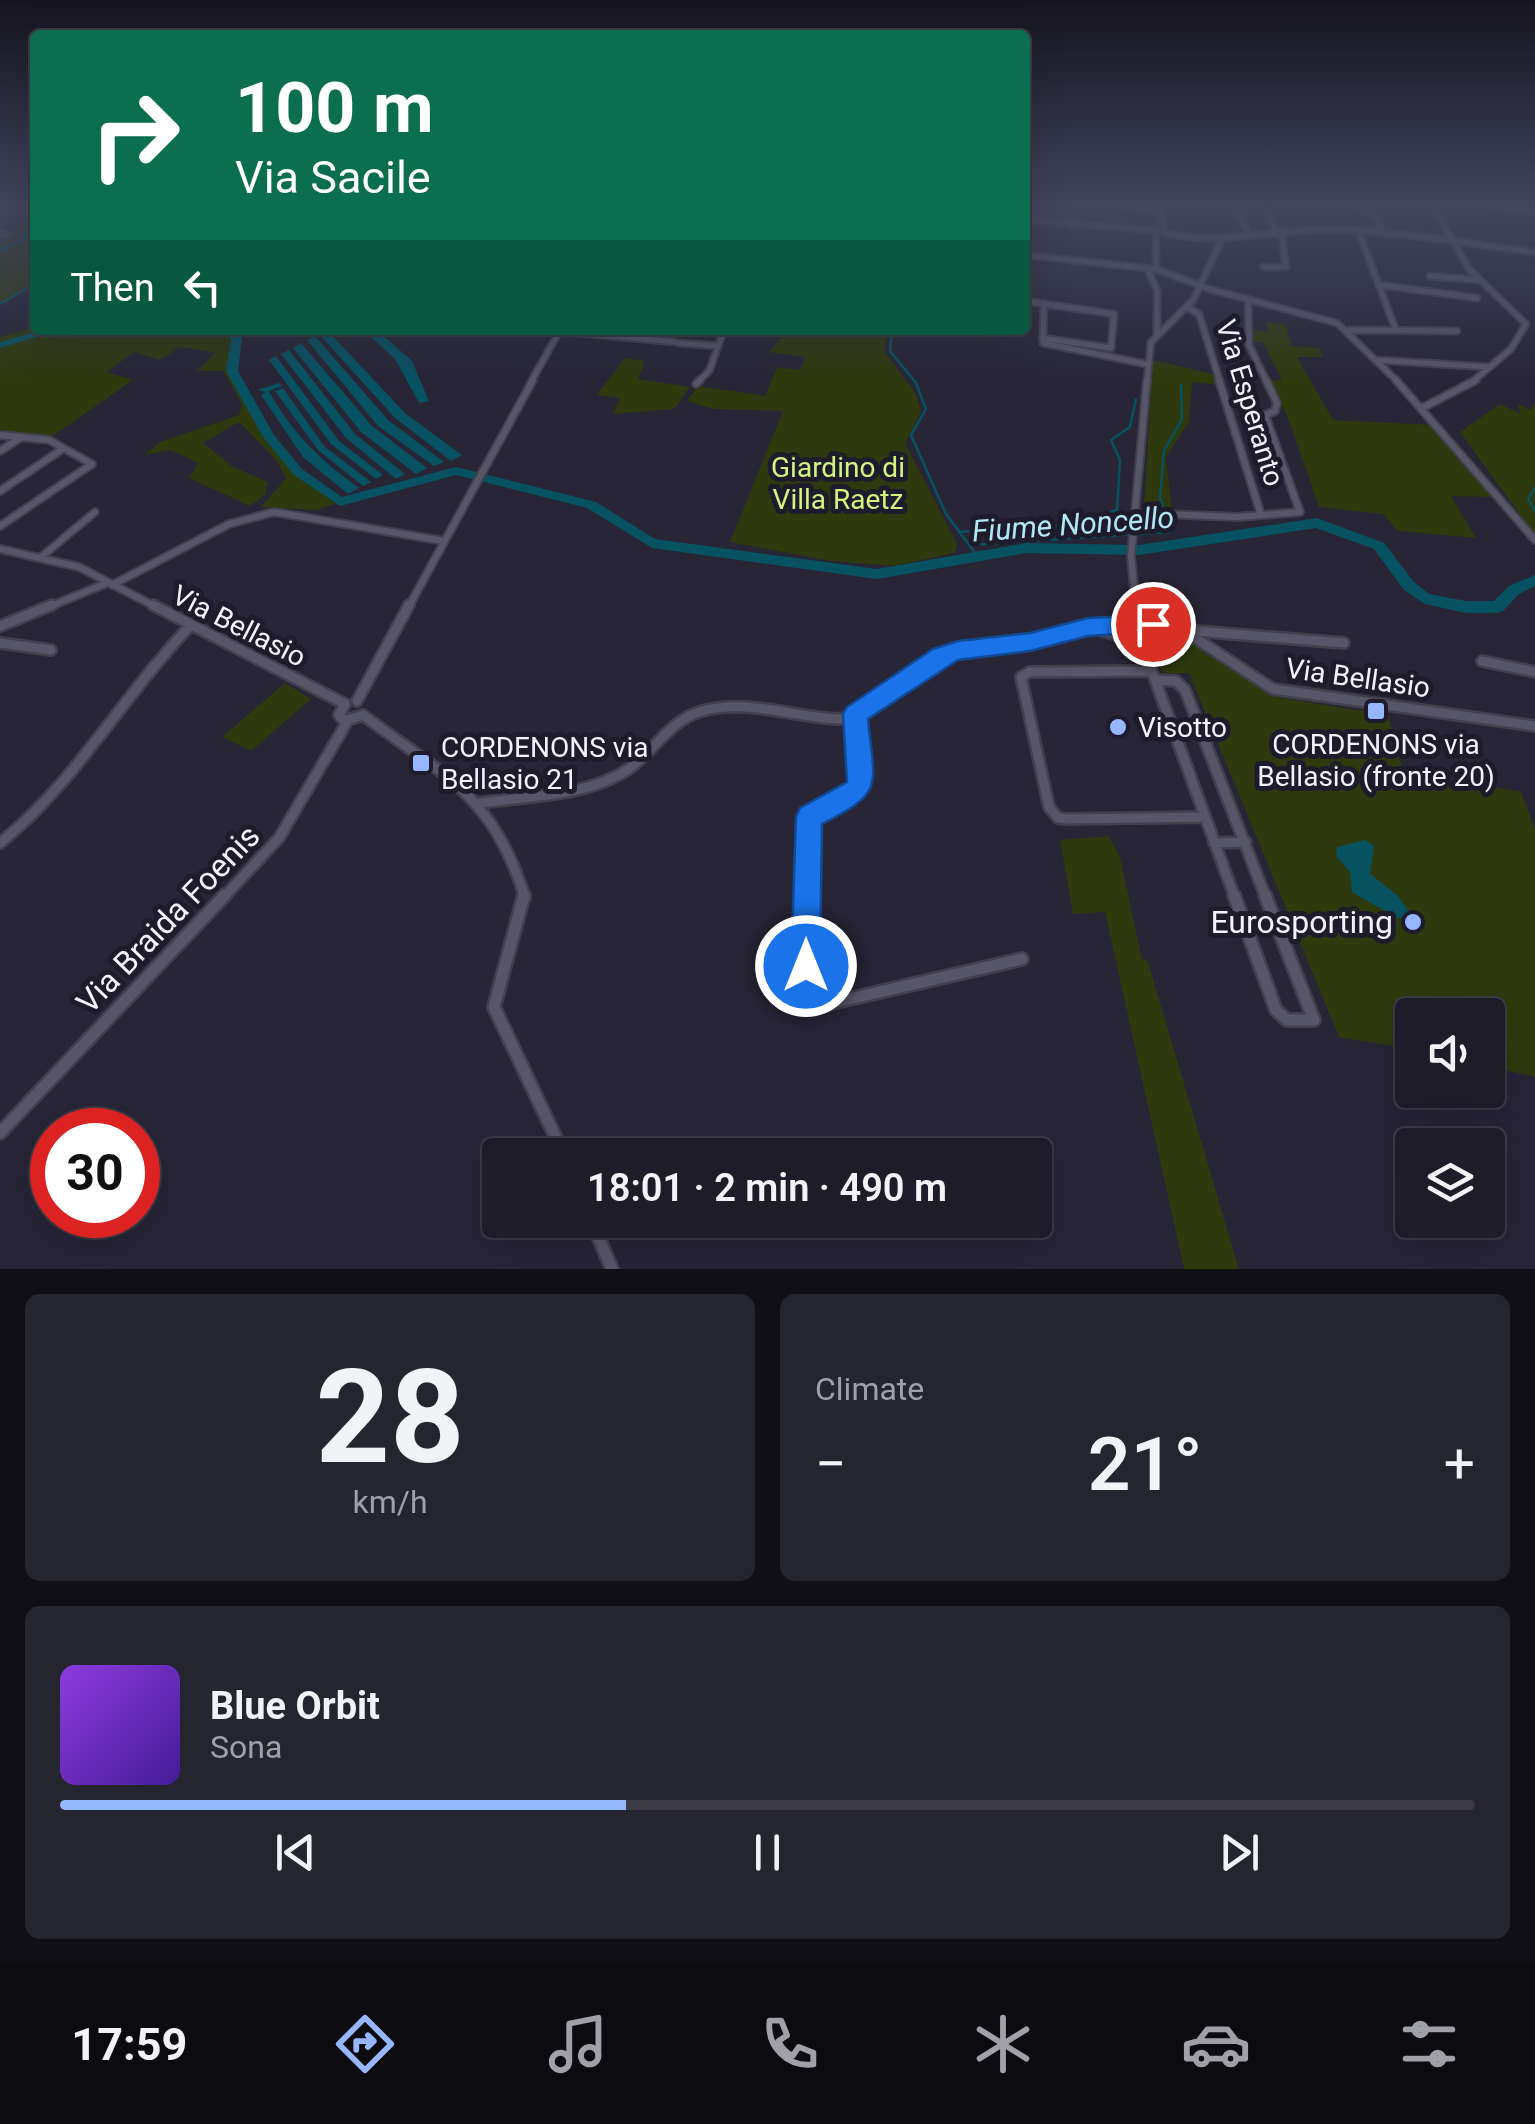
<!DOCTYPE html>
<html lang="en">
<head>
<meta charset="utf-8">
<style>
	body { margin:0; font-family:Roboto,sans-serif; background:#252530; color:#f1f3f6; height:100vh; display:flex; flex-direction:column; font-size:38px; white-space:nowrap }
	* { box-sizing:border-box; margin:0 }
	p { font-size:32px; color:#a0a1a8 }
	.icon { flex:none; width:55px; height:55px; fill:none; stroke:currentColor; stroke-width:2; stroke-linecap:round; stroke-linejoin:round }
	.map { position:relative; height:1269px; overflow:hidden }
	.details { display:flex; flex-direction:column; gap:25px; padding:25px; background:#100f16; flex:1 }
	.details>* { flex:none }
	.guide { position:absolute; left:30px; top:30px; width:1000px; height:305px; border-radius:10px; box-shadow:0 10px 40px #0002,0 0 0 2px #3b3a45; background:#0b6e4f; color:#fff; overflow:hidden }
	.controls { position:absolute; left:1395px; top:998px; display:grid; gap:20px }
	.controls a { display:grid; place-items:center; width:110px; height:110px; border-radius:10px; background:#1d1c28; box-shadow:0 10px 40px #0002,0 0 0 2px #3b3a45; font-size:50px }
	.speed { position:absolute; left:30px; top:1108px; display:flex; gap:20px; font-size:50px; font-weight:700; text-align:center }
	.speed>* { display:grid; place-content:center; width:130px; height:130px; border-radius:50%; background:#1d1c28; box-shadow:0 10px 40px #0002,0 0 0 2px #3b3a45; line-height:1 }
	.speed .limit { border:15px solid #d22; background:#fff; color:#111 }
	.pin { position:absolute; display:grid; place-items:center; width:85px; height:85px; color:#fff; margin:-42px; border:5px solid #fff; border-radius:50%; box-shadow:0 2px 10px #0007 }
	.me { position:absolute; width:110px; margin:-55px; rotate:0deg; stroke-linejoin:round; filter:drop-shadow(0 0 8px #0008) }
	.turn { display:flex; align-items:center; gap:35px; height:210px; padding:0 40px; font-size:45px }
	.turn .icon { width:130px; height:130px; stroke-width:2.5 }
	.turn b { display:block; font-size:70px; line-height:85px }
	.then { display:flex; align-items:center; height:95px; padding:0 40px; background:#0003; gap:20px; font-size:38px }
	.big { font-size:75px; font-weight:600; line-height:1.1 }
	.details .tile { flex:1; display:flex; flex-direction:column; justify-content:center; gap:15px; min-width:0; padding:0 35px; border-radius:15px; background:#252530 }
	.details .dial { align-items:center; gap:0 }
	.dial b { font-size:130px; line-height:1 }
	.song { display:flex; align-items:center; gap:30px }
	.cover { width:120px; height:120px; border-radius:15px; background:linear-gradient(135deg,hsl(270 70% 55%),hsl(260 70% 35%)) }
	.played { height:10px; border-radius:5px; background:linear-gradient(90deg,#96b6fd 40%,#3b3a45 40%) }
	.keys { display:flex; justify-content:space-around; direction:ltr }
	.heat { display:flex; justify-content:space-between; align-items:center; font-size:55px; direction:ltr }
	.details .tiles { flex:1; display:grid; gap:25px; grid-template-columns:1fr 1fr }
	.tile:last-child { grid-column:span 2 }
	.trip { position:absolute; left:482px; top:1138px; width:570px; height:100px; border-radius:10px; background:#1d1c28; box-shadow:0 10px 40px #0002,0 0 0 2px #3b3a45; font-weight:600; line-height:100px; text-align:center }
	.tabs { display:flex; height:160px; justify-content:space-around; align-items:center; background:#0c0b10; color:#a0a1a8 }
	.tabs .icon { width:70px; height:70px }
	.tabs .current { color:#96b6fd }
	.tabs b { font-size:45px; color:#f1f3f6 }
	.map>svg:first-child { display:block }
</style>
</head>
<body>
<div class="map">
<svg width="1535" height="1269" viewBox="0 0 1535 1269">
	<rect width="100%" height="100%" fill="#272536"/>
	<path fill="#2e390d" d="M35,219V282L0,303V237Z
		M1267,322L1286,325L1291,346L1319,348L1323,357H1297L1333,420L1434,425L1493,497L1451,496L1476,538L1398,531L1383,514L1319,507L1287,415L1267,381L1282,380L1263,343L1251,342V329L1268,332Z
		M35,327L223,330L235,335L232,371L269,437L293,467L335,504L315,510L261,507L286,478L277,461L239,422L203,443L233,467L268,482L265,495L250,506L189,478L198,463L170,450L144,455L160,442L239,415L242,404L223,371H197L215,353L180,347L160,360L134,352L107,372L133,380L50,438L0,430V337Z
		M788,330L841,337L847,331L887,337L884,351L916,394L921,412L905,443L957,544L955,553L894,566L831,561L730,542L783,411L714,409L687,401L698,386L765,396L777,367L800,370L805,357L769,352Z
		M625,358L645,361L638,379L690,387L674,409L613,414L620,398L597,395Z
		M1153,360L1217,375L1221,385L1192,382L1189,422L1166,457L1172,510L1144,508Z
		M1535,403V535L1460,432L1500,404L1521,414L1517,404L1531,410Z
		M1187,639L1276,697L1388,715L1403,771L1521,792L1535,829V1077L1488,1066V1015H1412V1049L1339,1037L1189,673H1163L1151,650L1166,640Z
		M285,683L311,699L251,751L222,737Z
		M1109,836L1120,857L1142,959L1148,962L1239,1269H1184L1105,912L1073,914L1060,840Z"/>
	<path fill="#075261" d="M327,330L406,414L462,455L451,461L395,418L319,334Z
		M363,330H377L412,361L429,401L419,403L395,359Z
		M315,336L388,420L444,462L434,466L378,426L307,340Z
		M301,343L372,426L427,468L416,474L361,432L293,348Z
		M289,350L355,434L405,474L396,479L346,438L281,354Z
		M276,356L339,441L383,475L376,479L331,444L269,360Z
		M279,383L282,386L269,391C292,433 320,460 359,488L348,494L303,457L261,395L266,392L257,390Z
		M283,388L325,447L371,482L363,486L318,450L275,391Z
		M1365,840L1374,846L1370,874L1397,895L1409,911L1406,917L1397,918L1352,892L1350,872L1336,856L1337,847Z"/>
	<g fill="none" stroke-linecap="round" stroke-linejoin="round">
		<path stroke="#075261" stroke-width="2.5" d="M0,250L35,233
			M0,304L35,284
			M892,330L890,351L916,383L926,409L911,435L946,514L979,558
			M1535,488L1528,499L1535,511
			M959,532L1063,525L1117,510L1120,460L1111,440L1130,427L1136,399
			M969,545L1170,532L1160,497L1164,451L1182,419L1181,385"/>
		<path fill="#075261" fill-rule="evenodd" d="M42,330H59L0,348V342Z
			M218,330H231L242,338L238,371L274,435L302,469L342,497L456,467L596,502L655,539L877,569L1026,543L1139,545L1317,518L1384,543L1414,582L1429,594L1466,601H1494L1509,586L1535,575V586L1519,594L1503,611L1498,613H1466L1425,604L1404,590L1374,549L1316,528L1139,555L1026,553L877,579L652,548L587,508L456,475L340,506L294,475L263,437L226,371L231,339Z"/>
		<g stroke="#43404e" stroke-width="9">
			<path id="minor-far3" d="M1119,206L1160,209
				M1159,206L1164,226
				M1234,206L1249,234
				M1265,206L1276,231
				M1349,206L1368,207
				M1367,206L1385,234
				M1433,206L1469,269L1526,324
				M1482,206L1535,210
				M1025,220L1155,230
				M1154,228C1201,251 1284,227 1337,229C1403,232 1469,244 1535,252
				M1156,231V269
				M1359,232L1395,328
				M0,233L6,235
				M1025,255L1156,269L1209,289L1337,323L1398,382
				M1263,267H1286L1281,230
				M1148,270L1157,291V335
				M1430,276L1479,280
				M1380,285L1477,298
				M1248,299L1249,345L1267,382
				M1025,301L1114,314L1111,348L1042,338
				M1044,303L1043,343L1146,364
				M1187,307L1199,314L1220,382
				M1349,330L1457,331
				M560,331L675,342
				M678,343L718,346
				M1377,360L1489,367
				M531,382L560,330
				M698,382L709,371L724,330
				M1147,382L1151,342L1193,300L1223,237
				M1472,382L1511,349L1526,324"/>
		</g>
		<g stroke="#43404e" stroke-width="10">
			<path id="minor-far2" d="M1219,380L1261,515
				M1396,380L1535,540
				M696,384L700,380
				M1424,407L1476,380
				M0,435L49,440L92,464L0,526
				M0,451L20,438
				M0,491L61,450
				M1137,513L1237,517L1300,512L1265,415L1275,411L1277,403L1266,380
				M0,549L79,567L158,608
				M40,558L95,512
				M112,585L229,524L274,512L444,541
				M46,608L107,583
				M408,608L533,380
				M1136,608L1131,556L1147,380"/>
		</g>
		<g stroke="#43404e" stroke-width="14">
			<path id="minor-far1" d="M153,605L345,704
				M1135,605L1137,622
				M0,626L52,605
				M1098,629L1129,640
				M1184,630L1344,643
				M0,643L51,650
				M1143,647L1235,898
				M1143,647L1160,637L1184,634
				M1482,661L1535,672
				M1152,671L1030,672L1021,677L1049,807L1058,818L1066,819L1205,817
				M1156,680L1176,681L1185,690L1266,898
				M357,701L409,605
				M345,704L339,715L344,721L363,715
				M363,715C444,776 494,795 525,898
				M480,803C528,796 588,797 630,768C655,750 670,720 702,711C746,698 795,718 840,719L856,715L941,656L1137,622L1189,634L1273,689L1535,726
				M0,843C76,782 122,697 189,627
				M1214,843L1246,842
				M223,898L279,838L347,722
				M808,898L810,818L861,785L856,715"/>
		</g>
		<g stroke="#43404e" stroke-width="16">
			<path id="minor" d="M524,895L494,1007L564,1155
				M808,895L810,1008L1022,959
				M1234,895L1276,1010L1287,1020H1314L1265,895
				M0,1133L225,895
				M591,1220L612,1269"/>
		</g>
		<use href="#minor-far3" stroke="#575568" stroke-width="5"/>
		<use href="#minor-far2" stroke="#575568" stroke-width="6"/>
		<use href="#minor-far1" stroke="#575568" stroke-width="9"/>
		<use href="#minor" stroke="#575568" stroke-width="11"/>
	</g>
	<linearGradient id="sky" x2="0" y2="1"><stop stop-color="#15141e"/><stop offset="0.54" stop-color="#41465d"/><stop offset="1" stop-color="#41465d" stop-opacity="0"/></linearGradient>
	<rect width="1535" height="383" fill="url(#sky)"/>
	<path fill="#1a73e8" stroke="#114b97" stroke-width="2.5" d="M1153,615L1164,624L1153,632L1088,636L1030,651L958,660L868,719C874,786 887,791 822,824L820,966L816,977L806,981L795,977L791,966L796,817L800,808L847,782L843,714L847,707L933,649L958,641L1030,633L1088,618Z"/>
	<g fill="#96b6fd" stroke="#1e1c2c" stroke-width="4">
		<rect x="1366" y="701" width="20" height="20" rx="5"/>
		<circle cx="1118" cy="727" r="10"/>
		<rect x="411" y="753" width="20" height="20" rx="5"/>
		<circle cx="1413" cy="922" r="10"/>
	</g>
	<g text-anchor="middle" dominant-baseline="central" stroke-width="10" stroke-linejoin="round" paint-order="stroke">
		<g font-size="28" fill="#f3f2fe" stroke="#1e1c2c">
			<text transform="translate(1250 403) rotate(73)">Via Esperanto</text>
			<text transform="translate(239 626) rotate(27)">Via Bellasio</text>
			<text transform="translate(1358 678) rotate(8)">Via Bellasio</text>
		</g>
		<g font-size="28" fill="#d4f381" stroke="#1e1c2c">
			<text x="838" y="467">Giardino di<tspan x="838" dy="32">Villa Raetz</tspan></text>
		</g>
		<g font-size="28" fill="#f3f2fe" stroke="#1e1c2c" text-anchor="start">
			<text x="1138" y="727">Visotto</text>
			<text x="1376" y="744" text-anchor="middle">CORDENONS via<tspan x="1376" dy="32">Bellasio (fronte 20)</tspan></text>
			<text x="441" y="747">CORDENONS via<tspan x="441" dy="32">Bellasio 21</tspan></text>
		</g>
		<g font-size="30" font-style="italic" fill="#b1e7f5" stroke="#1e1c2c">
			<text transform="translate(1073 524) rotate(-4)">Fiume Noncello</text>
		</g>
		<g font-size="32" fill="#f3f2fe" stroke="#1e1c2c">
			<text transform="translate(168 919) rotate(-46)">Via Braida Foenis</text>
		</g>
		<g font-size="32" fill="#f3f2fe" stroke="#1e1c2c" text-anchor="end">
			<text x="1393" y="922">Eurosporting</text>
		</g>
	</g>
</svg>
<div class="controls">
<a><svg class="icon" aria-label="sound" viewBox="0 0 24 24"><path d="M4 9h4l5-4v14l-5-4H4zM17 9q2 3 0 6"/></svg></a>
<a><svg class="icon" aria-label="layers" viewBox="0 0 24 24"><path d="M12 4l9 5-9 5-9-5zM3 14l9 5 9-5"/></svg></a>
</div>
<div class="speed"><div class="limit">30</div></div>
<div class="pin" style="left:1153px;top:624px;background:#d93025"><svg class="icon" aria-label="arrive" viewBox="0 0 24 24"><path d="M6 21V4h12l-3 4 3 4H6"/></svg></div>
<svg class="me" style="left:806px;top:966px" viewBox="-20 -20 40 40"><circle r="17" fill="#1a73e8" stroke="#fff" stroke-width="3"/><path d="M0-11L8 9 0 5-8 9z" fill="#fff"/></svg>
<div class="trip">18:01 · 2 min · 490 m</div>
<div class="guide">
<div class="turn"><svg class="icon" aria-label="right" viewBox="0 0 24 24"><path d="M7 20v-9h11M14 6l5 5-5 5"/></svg><div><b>100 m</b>Via Sacile</div></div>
<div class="then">Then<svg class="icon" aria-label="left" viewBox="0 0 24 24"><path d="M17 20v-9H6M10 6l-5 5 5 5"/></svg></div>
</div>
</div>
<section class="details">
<div class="tiles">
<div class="tile dial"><b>28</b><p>km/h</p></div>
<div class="tile"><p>Climate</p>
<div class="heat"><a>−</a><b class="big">21°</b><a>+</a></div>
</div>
<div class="tile">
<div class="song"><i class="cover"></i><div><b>Blue Orbit</b><p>Sona</p></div></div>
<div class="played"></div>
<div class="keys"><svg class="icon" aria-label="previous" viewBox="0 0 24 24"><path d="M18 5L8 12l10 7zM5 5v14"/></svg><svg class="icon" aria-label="pause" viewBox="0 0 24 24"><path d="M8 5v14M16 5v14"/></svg><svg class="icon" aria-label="next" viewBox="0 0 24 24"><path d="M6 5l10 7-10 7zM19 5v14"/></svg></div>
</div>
</div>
</section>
<nav class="tabs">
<b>17:59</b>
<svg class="icon current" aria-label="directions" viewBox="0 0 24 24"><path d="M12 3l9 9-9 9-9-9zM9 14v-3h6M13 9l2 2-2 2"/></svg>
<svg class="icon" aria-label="music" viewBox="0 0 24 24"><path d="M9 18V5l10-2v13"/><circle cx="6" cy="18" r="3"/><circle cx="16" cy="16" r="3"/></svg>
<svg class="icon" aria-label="phone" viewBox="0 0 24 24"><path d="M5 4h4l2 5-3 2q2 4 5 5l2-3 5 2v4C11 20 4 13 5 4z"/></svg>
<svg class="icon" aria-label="climate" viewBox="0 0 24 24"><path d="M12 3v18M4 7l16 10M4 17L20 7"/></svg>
<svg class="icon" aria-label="car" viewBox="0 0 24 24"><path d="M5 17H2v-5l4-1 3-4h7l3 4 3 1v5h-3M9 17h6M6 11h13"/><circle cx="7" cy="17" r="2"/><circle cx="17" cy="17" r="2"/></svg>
<svg class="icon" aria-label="filters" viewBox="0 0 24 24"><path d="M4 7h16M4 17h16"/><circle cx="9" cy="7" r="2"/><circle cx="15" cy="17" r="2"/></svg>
</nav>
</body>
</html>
